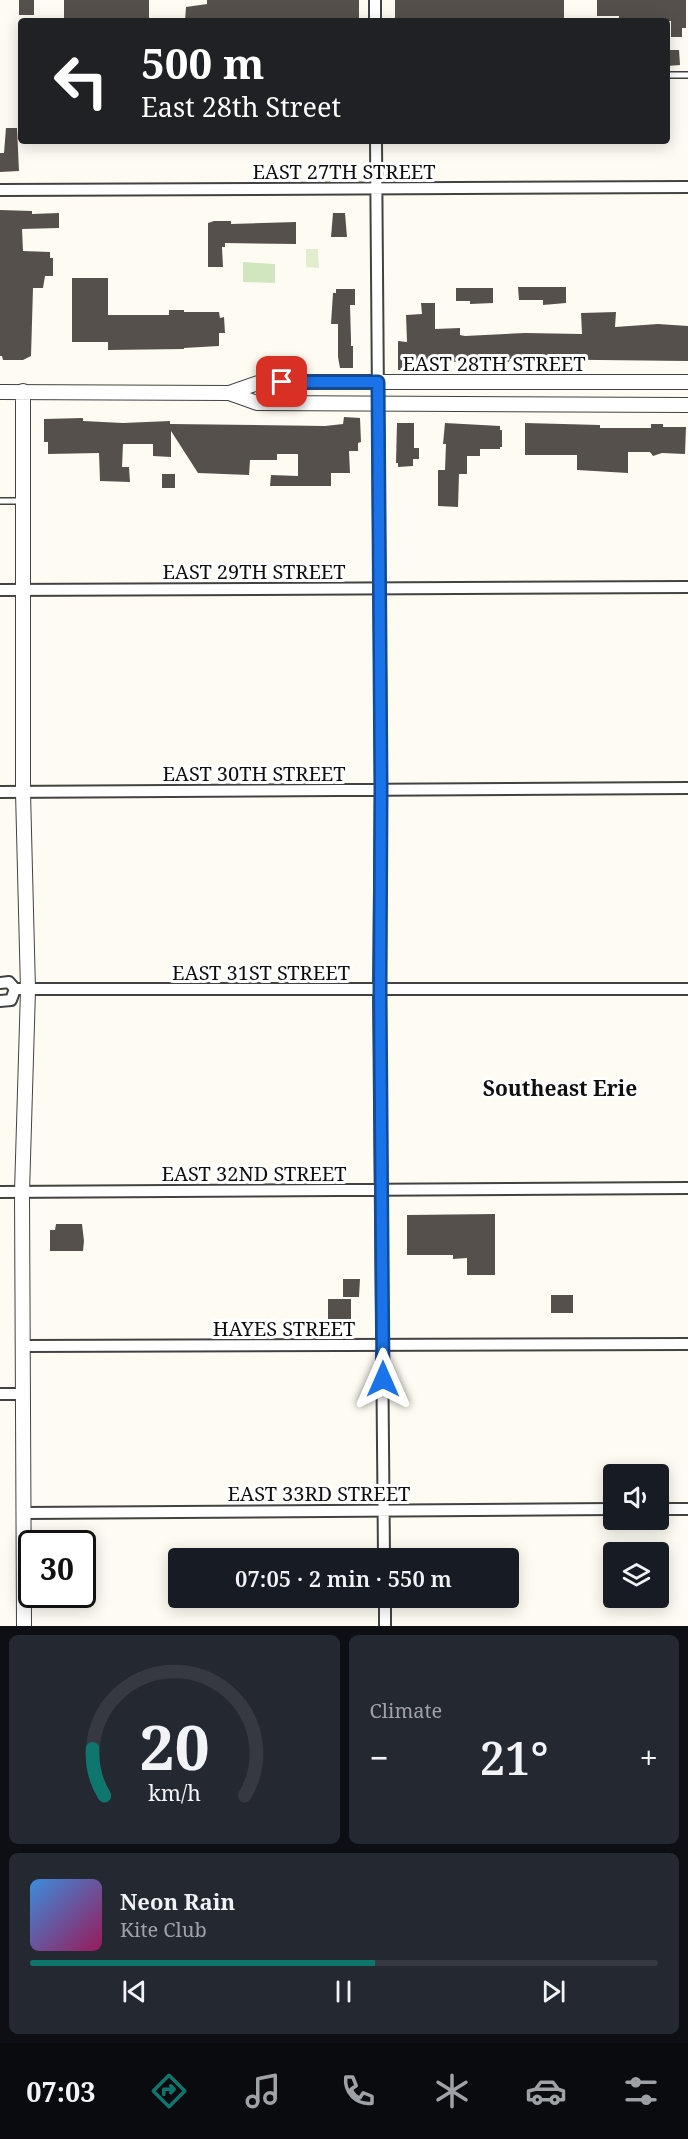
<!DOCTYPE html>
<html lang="en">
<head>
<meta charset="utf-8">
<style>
	body { margin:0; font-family:"Noto Serif",serif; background:#242831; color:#f1f3f6; height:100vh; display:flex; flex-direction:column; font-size:22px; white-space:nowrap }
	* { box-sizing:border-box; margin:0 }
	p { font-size:20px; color:#9ea1a6 }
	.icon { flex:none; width:33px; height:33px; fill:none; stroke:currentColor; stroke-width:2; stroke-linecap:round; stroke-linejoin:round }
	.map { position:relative; height:1626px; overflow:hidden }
	.sheet { display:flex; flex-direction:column; gap:9px; padding:9px; background:#0d0f14; flex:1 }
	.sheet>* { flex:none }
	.guide { position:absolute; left:18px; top:18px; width:652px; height:126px; border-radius:6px; box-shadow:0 3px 15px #0003; background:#202124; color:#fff; overflow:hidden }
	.fabs { position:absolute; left:603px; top:1464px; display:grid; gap:12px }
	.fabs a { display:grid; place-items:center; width:66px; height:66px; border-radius:6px; background:#171b24; box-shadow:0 3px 15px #0003; font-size:30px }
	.speed { position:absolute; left:18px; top:1530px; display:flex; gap:12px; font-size:30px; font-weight:700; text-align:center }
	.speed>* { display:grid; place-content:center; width:78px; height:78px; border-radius:50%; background:#171b24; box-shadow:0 3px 15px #0003; line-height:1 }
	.speed .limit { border:3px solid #111; border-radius:9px; background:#fff; color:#111 }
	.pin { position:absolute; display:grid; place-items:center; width:51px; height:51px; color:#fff; margin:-26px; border-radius:12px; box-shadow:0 3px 9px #0006 }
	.me { position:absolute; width:66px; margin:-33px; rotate:0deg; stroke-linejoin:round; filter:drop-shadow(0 0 4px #0008) }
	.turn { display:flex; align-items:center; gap:21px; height:126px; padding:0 24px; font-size:27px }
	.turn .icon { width:78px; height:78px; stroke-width:2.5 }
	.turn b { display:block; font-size:42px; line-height:51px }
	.big { font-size:45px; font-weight:600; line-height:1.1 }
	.sheet .tile { flex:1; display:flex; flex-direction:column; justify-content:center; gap:9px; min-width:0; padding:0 21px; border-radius:9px; background:#242831 }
	.sheet .dial { align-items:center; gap:0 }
	.dial svg { height:156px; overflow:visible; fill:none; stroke:#363941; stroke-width:7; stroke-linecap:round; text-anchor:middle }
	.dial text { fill:#f1f3f6; stroke:none }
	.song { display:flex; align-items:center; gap:18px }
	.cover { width:72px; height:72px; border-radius:9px; background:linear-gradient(135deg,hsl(210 70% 55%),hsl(330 70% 35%)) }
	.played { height:6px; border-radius:3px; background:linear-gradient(90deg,#0f766e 55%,#363941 55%) }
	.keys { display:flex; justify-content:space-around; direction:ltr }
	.heat { display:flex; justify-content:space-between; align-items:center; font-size:33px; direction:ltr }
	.sheet .tiles { flex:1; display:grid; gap:9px; grid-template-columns:1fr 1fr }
	.tile:last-child { grid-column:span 2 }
	.trip { position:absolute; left:168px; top:1548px; width:351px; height:60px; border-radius:6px; background:#171b24; box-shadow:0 3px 15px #0003; font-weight:600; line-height:60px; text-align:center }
	.tabs { display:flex; height:96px; justify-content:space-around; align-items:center; background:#090b0e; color:#9ea1a6 }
	.tabs .icon { width:42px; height:42px }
	.tabs .on { color:#0f766e }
	.tabs b { font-size:27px; color:#f1f3f6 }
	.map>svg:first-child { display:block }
</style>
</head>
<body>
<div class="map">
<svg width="688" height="1626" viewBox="0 0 688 1626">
	<rect width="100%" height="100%" fill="#fefcf2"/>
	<path fill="#d1e5be" d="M243,262L275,264V283L243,282Z"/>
	<path fill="#e2edcf" d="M306,249H318L319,268L306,267Z"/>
	<path fill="#56504c" d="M19,0H34V15H19Z
		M64,0H149V21H64Z
		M207,0H359V21L269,19V21H231V19L204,18V21H185L186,7L207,4Z
		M395,0H564V21H395Z
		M597,0H686V28H682V37H671V21H619V16H597Z
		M668,50H679L680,65L668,66Z
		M6,128H17L19,171L0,172V153H4Z
		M0,210L32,211V214L59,213V228L22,229L23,251L50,252V258H53V276H45L43,288H33L31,356L23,360H3L2,356H0Z
		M333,213H345L347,237H331Z
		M214,221H231V224L296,222V244L225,243V247H222L223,267H208V223Z
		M72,278H108V315H169V310H184V312H219L220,318L224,317L225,333H219V346L184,348V349L108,350V342H72Z
		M518,287H566V303L543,305V300H519Z
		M456,288H493V303L470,304V301H456Z
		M336,289H355V305H350L351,340V346H353V368H340L338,357V324H331L333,293H336Z
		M421,303H435V329L460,328V335L465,336L525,333L582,334L581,313L616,312L615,327L658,324L688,326V361L510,359L509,362H414V370H398V341L407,342L406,315L422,314Z
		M344,417L360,418L361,442L358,443V451H349L350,473H331V486H270L271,475L298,476V454H277V460H250L249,475L198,473L171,431V457L153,456V444H123L122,467H129L130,482L100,481L99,453L48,454V442H44V419L83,418V421L123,423L170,421V424L325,426L343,424Z
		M397,423H414V448H419V459H413V466L398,467V463H396Z
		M445,423L500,426V430H502V447H500V449H480V456H467V474H459L458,507L438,506V470H445L446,444H443Z
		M525,423L600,425V428H651V424H663V427H686L685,454L662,453L653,456L650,452H628V473L577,470V455H525Z
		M162,474H175V488H162Z
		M495,1214V1275H467V1258L453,1259V1255H407V1215Z
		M56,1224H82L84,1241L83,1251H50V1230H55Z
		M343,1279H360L359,1297H343Z
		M551,1295H573V1313H551Z
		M328,1299H351V1323H328Z"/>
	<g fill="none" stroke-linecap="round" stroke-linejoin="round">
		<g stroke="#424242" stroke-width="8">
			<path id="service" d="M668,75H688
				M0,501H21"/>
		</g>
		<g stroke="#424242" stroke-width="14">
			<path id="minor" d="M375,0V21
				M376,141L381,790L379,990L384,1558
				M0,190L688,187
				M0,590L688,587
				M0,792L688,788
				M0,983L9,982L15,989L11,1000L0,1001
				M15,989H688
				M0,1192L688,1188
				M24,1346L688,1344
				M0,1394H23
				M658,1509H688
				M24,1513L614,1509
				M385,1598V1626"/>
		</g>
		<g stroke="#424242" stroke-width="16">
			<path id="tertiary" d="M23,391V792L28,990L22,1192L24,1626
				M0,392L229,393L261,382H688
				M229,393L257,403L688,405"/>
		</g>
		<use href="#service" stroke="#fff" stroke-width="5"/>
		<use href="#minor" stroke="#fff" stroke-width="10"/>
		<use href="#tertiary" stroke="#fff" stroke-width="14"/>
	</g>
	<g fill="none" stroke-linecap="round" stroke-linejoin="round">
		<g stroke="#114b97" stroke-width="15">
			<path id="route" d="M282,382H378L381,790L380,990L383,1379"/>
		</g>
		<use href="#route" stroke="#1a73e8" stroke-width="10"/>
	</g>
	<g text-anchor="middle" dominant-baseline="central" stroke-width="6" stroke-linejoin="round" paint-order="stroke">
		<g font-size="20" fill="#0f0f0f" stroke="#fff">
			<text x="344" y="171">EAST 27TH STREET</text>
			<text x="494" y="363">EAST 28TH STREET</text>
			<text x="254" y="571">EAST 29TH STREET</text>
			<text x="254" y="773">EAST 30TH STREET</text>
			<text x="261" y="972">EAST 31ST STREET</text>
			<text x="254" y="1173">EAST 32ND STREET</text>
			<text x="284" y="1328">HAYES STREET</text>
			<text x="319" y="1493">EAST 33RD STREET</text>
		</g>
		<g font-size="21" font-weight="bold" fill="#0f0f0f" stroke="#fff">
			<text x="560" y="1088">Southeast Erie</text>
		</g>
	</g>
</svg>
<div class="fabs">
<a><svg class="icon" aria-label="sound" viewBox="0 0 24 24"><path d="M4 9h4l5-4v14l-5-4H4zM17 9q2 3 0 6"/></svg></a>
<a><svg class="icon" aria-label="layers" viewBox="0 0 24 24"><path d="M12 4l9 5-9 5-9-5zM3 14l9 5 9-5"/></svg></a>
</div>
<div class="speed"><div class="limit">30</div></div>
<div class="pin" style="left:282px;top:382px;background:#d93025"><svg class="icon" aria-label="arrive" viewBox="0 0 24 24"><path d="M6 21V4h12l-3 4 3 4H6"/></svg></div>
<svg class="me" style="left:383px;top:1379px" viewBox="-20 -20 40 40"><path d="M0-17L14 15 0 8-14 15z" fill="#1a73e8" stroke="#fff" stroke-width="4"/></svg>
<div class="trip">07:05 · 2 min · 550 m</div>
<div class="guide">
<div class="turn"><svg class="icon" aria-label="left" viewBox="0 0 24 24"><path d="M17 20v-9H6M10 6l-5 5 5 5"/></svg><div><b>500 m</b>East 28th Street</div></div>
</div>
</div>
<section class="sheet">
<div class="tiles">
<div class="tile dial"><svg viewBox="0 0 100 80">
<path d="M14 69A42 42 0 1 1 86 69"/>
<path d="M14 69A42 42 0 0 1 8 45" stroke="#0f766e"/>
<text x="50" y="56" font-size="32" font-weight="700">20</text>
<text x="50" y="72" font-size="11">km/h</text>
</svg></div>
<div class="tile"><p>Climate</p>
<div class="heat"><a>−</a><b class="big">21°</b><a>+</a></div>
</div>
<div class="tile">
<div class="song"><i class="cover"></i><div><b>Neon Rain</b><p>Kite Club</p></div></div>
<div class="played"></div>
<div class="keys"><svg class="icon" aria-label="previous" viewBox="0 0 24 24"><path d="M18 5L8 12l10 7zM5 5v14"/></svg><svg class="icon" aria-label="pause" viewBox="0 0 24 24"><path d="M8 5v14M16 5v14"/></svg><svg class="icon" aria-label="next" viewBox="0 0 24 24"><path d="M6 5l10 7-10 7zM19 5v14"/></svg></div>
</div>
</div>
</section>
<nav class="tabs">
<b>07:03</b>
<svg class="icon on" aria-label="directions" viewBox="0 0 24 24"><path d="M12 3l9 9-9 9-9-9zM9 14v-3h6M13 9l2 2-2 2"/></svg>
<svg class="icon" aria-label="music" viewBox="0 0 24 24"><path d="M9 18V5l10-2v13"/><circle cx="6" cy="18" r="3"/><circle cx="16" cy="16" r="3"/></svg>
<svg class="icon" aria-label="phone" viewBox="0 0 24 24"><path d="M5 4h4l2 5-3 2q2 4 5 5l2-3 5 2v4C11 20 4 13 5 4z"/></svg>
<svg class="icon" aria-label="climate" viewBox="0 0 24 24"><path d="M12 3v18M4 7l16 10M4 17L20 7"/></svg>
<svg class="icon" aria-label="car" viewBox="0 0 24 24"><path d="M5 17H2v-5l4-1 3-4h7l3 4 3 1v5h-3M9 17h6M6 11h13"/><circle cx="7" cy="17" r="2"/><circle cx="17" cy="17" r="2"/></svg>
<svg class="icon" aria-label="filters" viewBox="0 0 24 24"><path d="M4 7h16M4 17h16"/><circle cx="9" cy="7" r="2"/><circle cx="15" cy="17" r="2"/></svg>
</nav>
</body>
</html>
